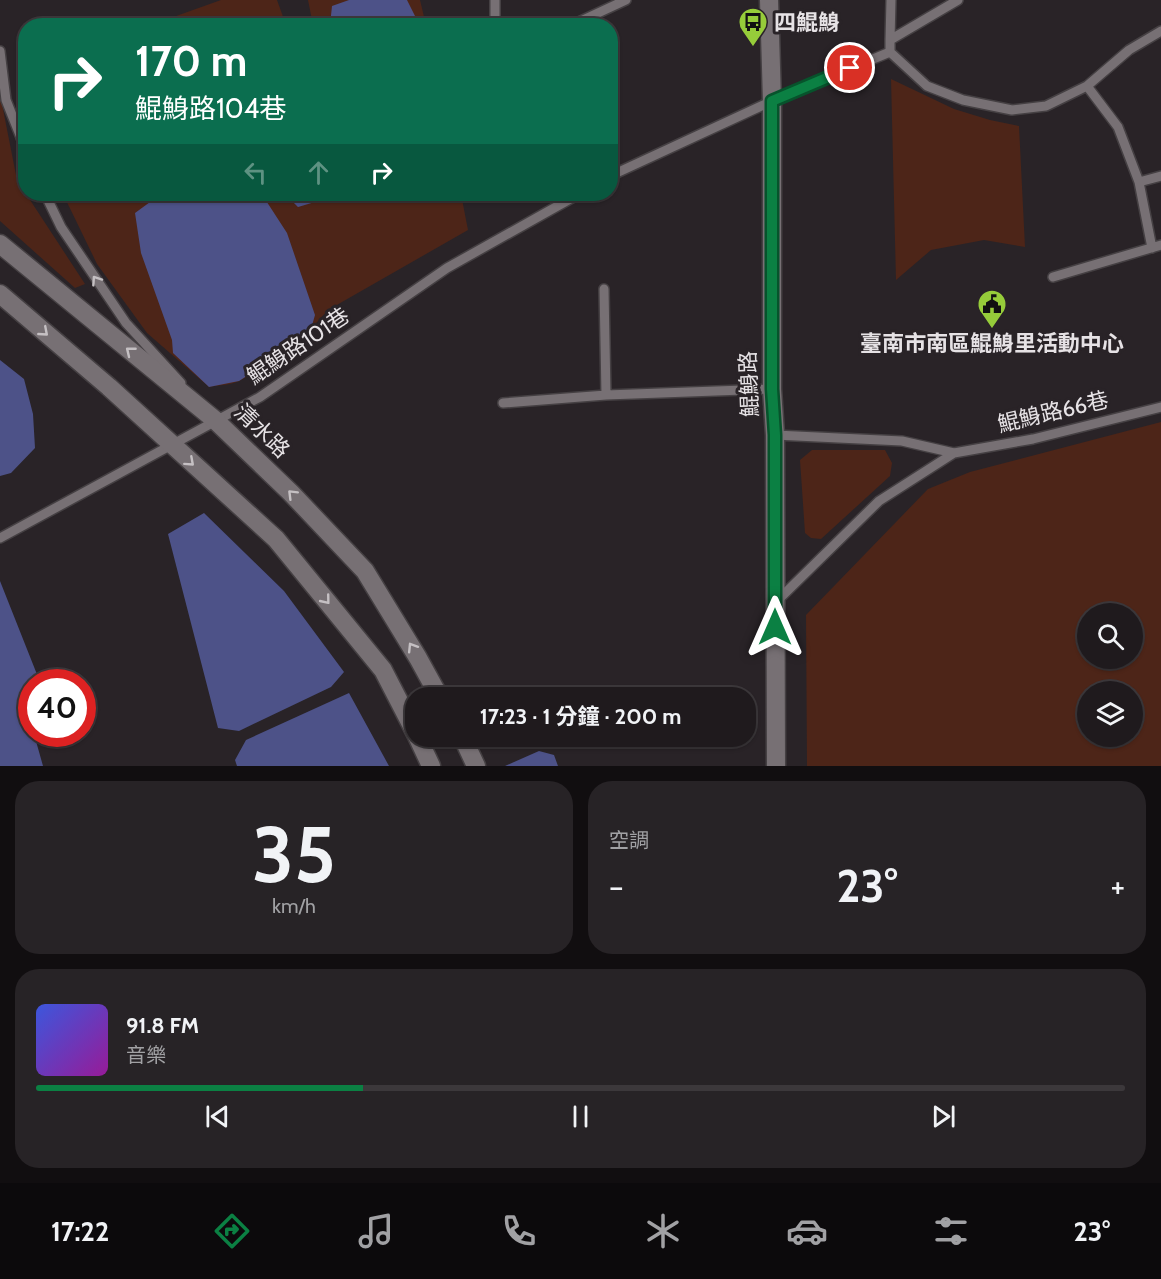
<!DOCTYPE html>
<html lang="zh-TW">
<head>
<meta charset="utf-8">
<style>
	body { margin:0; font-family:Cabin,"Noto Sans TC",sans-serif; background:#272326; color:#f1f3f6; height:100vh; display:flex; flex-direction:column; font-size:22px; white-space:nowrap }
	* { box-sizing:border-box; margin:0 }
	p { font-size:20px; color:#a1a1a4 }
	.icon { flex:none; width:33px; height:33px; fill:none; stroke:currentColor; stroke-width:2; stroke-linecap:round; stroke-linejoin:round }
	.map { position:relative; height:766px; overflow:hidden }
	.panel { display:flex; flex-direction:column; gap:15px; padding:15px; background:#110e10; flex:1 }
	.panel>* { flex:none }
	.top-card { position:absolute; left:18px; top:18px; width:600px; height:183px; border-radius:24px; box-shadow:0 2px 4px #0004,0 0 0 2px #3c383b; background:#0b6e4f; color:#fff; overflow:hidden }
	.fabs { position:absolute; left:1077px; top:603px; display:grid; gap:12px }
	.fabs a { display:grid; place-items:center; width:66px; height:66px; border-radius:50%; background:#1f1a1d; box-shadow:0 2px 4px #0004,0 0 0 2px #3c383b; font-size:30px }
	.speed { position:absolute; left:18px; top:669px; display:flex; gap:12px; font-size:30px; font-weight:700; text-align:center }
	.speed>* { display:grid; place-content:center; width:78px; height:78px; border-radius:50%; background:#1f1a1d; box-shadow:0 2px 4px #0004,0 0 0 2px #3c383b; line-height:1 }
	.speed .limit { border:9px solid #d22; background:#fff; color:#111 }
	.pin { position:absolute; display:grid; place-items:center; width:51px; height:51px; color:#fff; margin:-26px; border:3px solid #fff; border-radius:50%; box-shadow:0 2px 6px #0007 }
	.me { position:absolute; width:66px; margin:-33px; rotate:0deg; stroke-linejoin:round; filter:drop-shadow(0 0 4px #0008) }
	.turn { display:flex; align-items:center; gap:21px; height:126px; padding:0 18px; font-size:27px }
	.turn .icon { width:78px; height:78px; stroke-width:2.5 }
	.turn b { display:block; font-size:42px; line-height:51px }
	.lanes { display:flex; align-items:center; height:57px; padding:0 18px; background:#0003; justify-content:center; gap:30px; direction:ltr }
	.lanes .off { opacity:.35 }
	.big { font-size:45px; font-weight:700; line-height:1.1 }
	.panel .tile { flex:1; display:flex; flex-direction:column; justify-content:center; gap:9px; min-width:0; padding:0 21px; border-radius:24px; background:#272326 }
	.panel .dial { align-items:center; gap:0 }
	.dial b { font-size:78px; line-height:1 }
	.song { display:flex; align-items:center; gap:18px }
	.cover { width:72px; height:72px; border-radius:9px; background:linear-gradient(135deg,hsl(230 70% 55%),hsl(300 70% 35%)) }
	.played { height:6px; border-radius:3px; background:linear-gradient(90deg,#0b8043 30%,#3c383b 30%) }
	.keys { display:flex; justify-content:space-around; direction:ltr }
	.heat { display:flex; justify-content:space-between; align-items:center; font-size:33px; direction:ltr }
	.panel .tiles { flex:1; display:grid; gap:15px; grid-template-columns:1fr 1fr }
	.tile:last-child { grid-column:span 2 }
	.trip { position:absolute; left:405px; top:687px; width:351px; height:60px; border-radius:24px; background:#1f1a1d; box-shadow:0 2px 4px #0004,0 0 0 2px #3c383b; font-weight:700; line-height:60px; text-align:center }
	.tabs { display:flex; height:96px; justify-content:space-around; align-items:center; background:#0c0a0c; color:#a1a1a4 }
	.tabs .icon { width:42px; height:42px }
	.tabs .active { color:#0b8043 }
	.tabs b { font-size:27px; color:#f1f3f6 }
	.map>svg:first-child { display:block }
</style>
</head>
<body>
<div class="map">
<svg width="1161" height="766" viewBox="0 0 1161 766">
	<rect width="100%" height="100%" fill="#292327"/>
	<path fill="#4d2518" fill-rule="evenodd" d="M221,0H277L286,25H151Z
		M308,0H420L426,25H313Z
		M891,79L954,109L990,120L1019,126L1025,247L984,240L931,250L896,280Z
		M0,94L17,180L85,284L75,288L0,221Z
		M63,194H461L468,230L328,310C304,338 274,363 241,380C232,385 219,385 209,387L147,333L97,264Z
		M1161,422V766H807L806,615L928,489L970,472ZM1088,614H1132V658H1088ZM1088,692H1132V736H1088Z
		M812,450H885L892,463L890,476L821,539L811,538L805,533L800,460Z"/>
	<path fill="#4d5288" d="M349,0H407L418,22L417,25H330L332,6Z
		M161,194H255L263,196L287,233L315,315L311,329L288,349L239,381L209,387L173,353L172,340L141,253L135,213Z
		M285,194H342L298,207Z
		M0,360L24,379L33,414L35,448L11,473L0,476Z
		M204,513L284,591L344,672L331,687L239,731L218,728L168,534Z
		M0,581L40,682H32L31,701L26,704L31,725L32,734H34L43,766H0Z
		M349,693L389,766H237L235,760L246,740Z
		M539,751L554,755L558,766H505Z"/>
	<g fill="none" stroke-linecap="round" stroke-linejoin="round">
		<g stroke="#454043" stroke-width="12">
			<path id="service" d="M495,0V26
				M570,26L626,0
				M890,40L891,0
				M0,51L6,100L26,150
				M890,52L927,86L963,100L1012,110L1046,106L1087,86L1129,50L1161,31
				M890,52V40L958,0
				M1087,86L1118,127L1139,182L1152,248
				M610,176L772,101L890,52
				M1139,182L1161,176
				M45,194L61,227L126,323L181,383
				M1053,277L1161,245
				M604,289L606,395
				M503,403L606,395L772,389
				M775,435L902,441L954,453
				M0,538L260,397L447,268L579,194
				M776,602L879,501L954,453L1033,439L1161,407"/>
		</g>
		<g stroke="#454043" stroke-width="21">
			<path id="tertiary" d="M769,0L772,101V389L775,435L776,766
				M0,244L215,420L291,493L365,571L418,658L440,698
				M0,294L109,387L276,539L383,670L416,734
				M417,736L431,766
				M462,736L476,766"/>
		</g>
		<use href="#service" stroke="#777074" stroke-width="9"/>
		<use href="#tertiary" stroke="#777074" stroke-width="18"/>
	</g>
	<defs><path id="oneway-chevron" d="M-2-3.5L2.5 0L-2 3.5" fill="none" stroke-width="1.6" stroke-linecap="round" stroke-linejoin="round" transform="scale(1.5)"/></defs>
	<g stroke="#c5c0c3">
		<use href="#oneway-chevron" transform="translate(96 280) rotate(-124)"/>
		<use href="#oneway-chevron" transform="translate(44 332) rotate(41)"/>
		<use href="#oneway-chevron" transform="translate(130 351) rotate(-141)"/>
		<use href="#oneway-chevron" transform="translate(190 462) rotate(42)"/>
		<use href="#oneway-chevron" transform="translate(292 494) rotate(-135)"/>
		<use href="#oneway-chevron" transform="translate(326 600) rotate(51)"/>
		<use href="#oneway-chevron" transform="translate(412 647) rotate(-122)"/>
	</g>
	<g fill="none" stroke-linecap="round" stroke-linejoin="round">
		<g stroke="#07532c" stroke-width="15">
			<path id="route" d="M775,627V435L772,389V101L850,68"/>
		</g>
		<use href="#route" stroke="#0b8043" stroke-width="10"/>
	</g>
	<defs>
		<g id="bus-pin" transform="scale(1.5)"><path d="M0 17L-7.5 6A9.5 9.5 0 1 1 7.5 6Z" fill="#96cc3a" stroke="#292327"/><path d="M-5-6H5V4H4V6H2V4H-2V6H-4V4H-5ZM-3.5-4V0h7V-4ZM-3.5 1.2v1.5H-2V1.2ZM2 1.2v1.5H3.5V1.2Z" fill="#111"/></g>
		<g id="civic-pin" transform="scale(1.5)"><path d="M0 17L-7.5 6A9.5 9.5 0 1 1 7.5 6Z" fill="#96cc3a" stroke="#292327"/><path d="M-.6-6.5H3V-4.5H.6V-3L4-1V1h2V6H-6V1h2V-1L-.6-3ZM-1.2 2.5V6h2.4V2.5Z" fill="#111"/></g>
	</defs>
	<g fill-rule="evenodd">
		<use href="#bus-pin" x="753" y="22"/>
		<use href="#civic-pin" x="992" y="304"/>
	</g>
	<g text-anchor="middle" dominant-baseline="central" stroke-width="6" stroke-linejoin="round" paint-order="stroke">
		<g font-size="22" font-weight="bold" fill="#e6e2e5" stroke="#292327" text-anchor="start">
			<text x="774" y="22">四鯤鯓</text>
			<text x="992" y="343" text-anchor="middle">臺南市南區鯤鯓里活動中心</text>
		</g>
		<g font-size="22" fill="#e6e2e5" stroke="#292327">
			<text transform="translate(298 346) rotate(-34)">鯤鯓路101巷</text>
			<text transform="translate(749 384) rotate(-92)">鯤鯓路</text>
			<text transform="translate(1053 412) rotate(-13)">鯤鯓路66巷</text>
			<text transform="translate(262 431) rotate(44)">清水路</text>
		</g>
	</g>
</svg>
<div class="fabs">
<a><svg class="icon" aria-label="search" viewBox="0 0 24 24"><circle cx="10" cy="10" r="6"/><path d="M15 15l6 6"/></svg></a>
<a><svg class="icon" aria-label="layers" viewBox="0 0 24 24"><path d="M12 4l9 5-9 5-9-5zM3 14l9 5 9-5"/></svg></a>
</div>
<div class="speed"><div class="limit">40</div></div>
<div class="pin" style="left:850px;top:68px;background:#d93025"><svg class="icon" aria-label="arrive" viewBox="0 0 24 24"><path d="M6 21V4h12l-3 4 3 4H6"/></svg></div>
<svg class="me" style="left:775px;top:627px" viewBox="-20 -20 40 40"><path d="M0-17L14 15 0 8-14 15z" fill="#0b8043" stroke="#fff" stroke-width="4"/></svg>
<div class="trip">17:23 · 1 分鐘 · 200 m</div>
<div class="top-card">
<div class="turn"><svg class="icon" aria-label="right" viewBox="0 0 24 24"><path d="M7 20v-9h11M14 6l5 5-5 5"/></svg><div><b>170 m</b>鯤鯓路104巷</div></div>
<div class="lanes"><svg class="icon off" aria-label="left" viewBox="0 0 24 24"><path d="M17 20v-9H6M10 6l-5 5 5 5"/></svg><svg class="icon off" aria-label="ahead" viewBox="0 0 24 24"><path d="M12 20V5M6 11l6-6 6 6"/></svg><svg class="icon" aria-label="right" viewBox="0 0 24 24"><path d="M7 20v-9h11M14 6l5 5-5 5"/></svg></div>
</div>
</div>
<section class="panel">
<div class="tiles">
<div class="tile dial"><b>35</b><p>km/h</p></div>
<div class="tile"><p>空調</p>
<div class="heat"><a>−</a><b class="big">23°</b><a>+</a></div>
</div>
<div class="tile">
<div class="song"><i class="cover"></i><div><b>91.8 FM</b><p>音樂</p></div></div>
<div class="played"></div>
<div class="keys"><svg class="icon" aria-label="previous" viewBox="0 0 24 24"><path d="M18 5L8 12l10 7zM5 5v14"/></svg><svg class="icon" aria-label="pause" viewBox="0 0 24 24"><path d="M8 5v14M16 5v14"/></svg><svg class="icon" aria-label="next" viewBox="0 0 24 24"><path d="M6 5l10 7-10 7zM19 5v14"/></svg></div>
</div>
</div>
</section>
<nav class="tabs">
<b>17:22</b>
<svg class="icon active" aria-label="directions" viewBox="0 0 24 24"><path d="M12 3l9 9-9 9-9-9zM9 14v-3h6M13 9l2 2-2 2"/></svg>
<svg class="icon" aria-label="music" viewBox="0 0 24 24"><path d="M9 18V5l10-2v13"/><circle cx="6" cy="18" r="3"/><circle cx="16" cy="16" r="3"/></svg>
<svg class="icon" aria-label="phone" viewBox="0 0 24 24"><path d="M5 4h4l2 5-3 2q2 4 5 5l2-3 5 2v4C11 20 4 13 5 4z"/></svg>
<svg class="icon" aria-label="climate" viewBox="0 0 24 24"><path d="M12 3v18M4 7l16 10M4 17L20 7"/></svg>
<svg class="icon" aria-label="car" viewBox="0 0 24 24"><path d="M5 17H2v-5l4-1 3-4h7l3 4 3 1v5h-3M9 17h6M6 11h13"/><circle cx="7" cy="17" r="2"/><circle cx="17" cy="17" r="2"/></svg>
<svg class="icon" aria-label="filters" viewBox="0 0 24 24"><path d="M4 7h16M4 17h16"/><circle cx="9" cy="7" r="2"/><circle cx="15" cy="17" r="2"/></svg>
<b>23°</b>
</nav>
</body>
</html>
